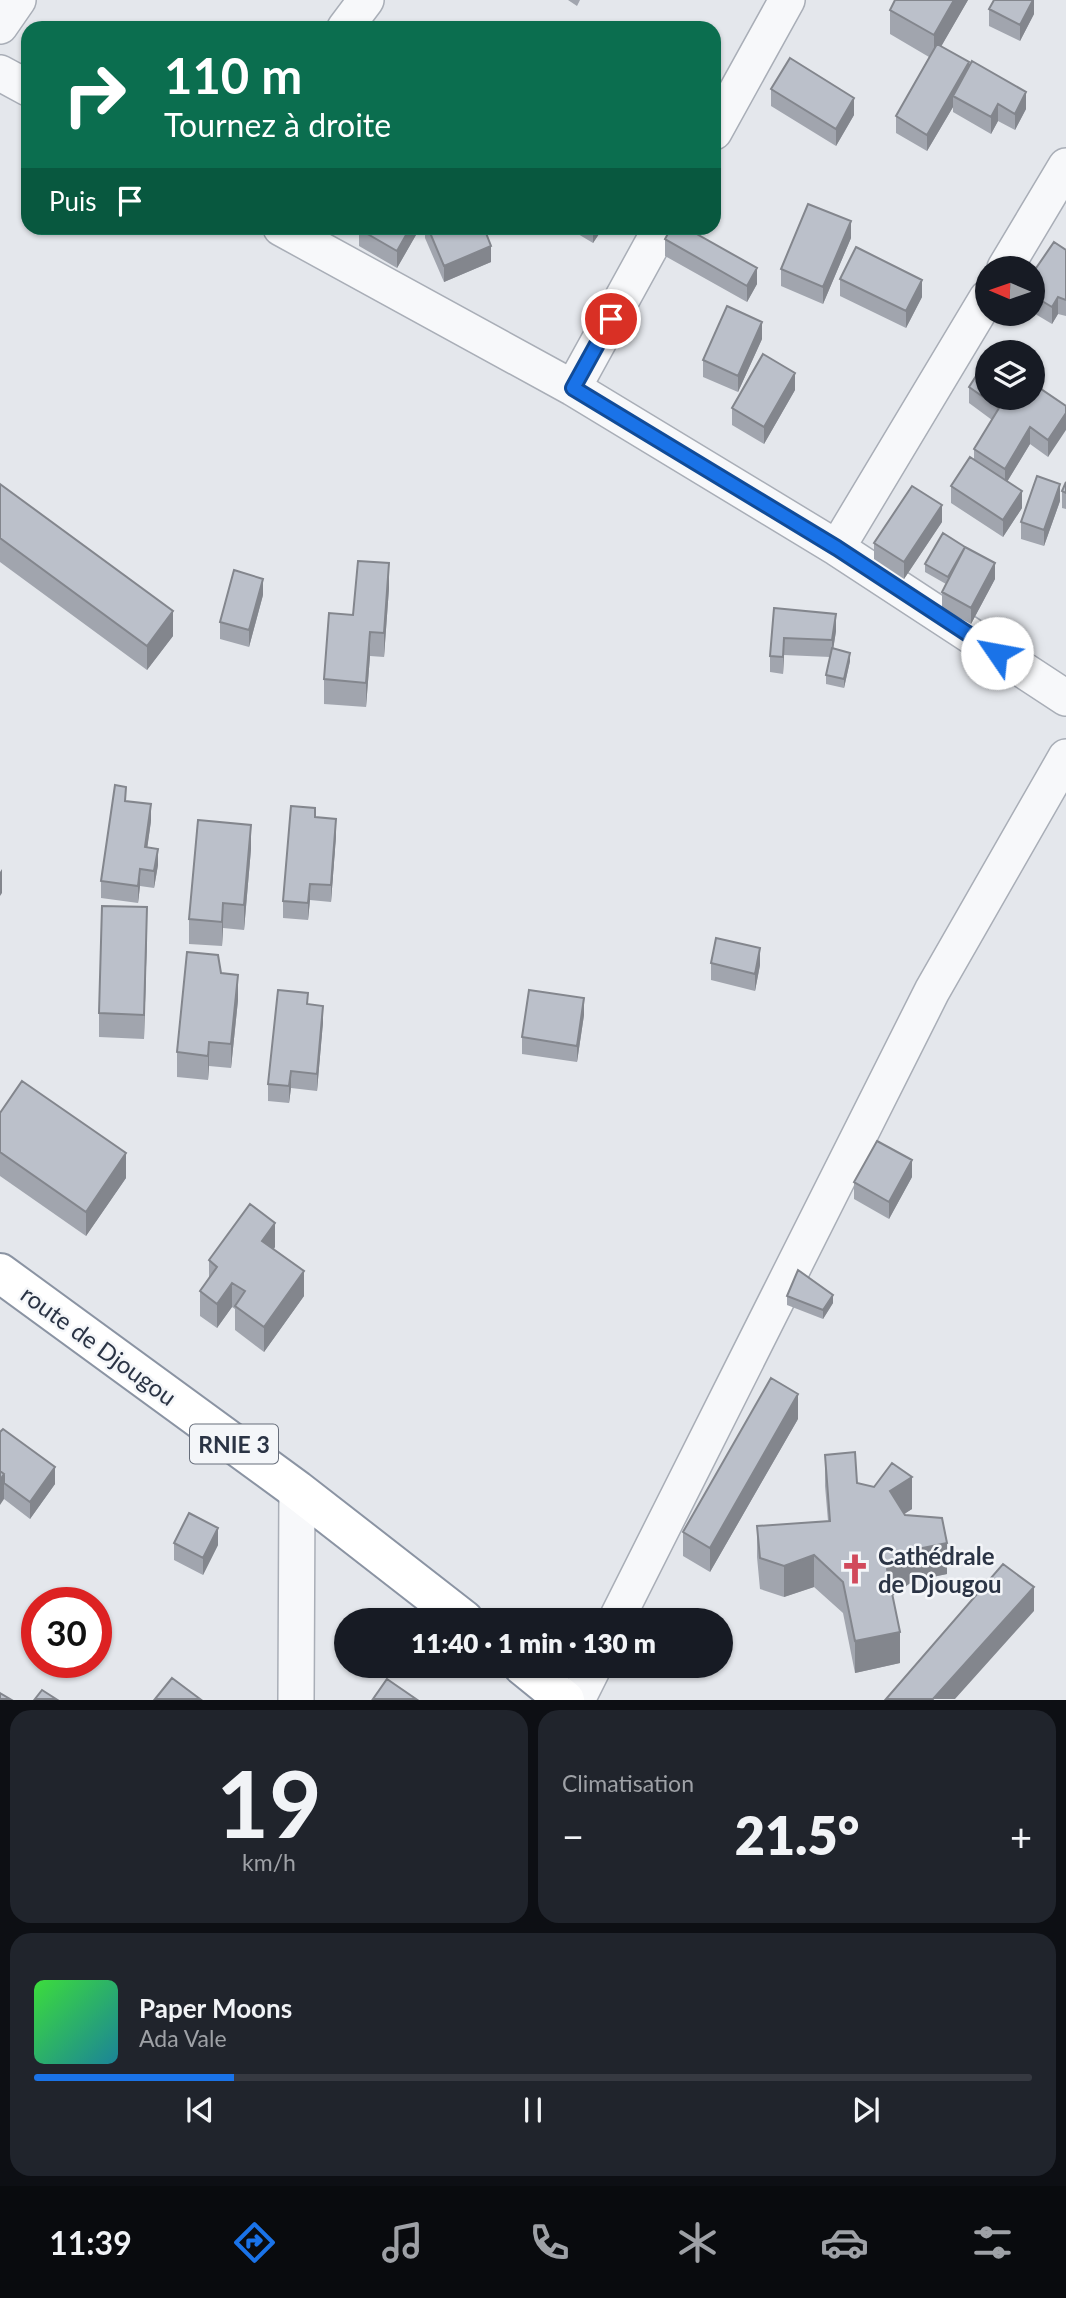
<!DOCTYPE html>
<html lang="fr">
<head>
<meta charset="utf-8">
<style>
	body { margin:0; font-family:Lato,sans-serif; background:#20242c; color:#f1f3f6; height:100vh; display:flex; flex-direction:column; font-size:26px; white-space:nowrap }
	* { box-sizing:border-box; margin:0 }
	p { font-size:23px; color:#9ea1a6 }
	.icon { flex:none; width:38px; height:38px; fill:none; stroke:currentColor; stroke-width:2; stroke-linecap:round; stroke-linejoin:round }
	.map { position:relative; height:1700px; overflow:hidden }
	.sheet { display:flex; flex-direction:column; gap:10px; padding:10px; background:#0d0f14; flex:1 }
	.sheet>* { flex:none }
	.banner { position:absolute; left:21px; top:21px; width:700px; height:214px; border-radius:21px; box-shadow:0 2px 5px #0004; background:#0b6e4f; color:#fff; overflow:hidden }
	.needle { width:46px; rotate:272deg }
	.controls { position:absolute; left:975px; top:256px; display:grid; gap:14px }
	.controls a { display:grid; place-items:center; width:70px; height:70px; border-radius:50%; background:#171b24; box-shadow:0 2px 5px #0004; font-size:35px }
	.speed { position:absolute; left:21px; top:1587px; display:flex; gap:14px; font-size:35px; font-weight:700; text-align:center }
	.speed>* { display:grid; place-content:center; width:91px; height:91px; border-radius:50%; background:#171b24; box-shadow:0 2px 5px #0004; line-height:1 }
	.speed .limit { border:10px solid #d22; background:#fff; color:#111 }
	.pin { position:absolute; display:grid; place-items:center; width:60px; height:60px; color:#fff; margin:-30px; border:4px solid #fff; border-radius:50%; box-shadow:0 2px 7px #0007 }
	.me { position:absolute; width:77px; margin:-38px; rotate:303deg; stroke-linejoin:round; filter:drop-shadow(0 0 5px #0008) }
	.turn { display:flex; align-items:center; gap:24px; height:147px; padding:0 28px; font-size:32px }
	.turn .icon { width:91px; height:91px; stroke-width:2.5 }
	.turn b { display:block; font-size:49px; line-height:60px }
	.then { display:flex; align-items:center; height:66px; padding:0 28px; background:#0003; gap:14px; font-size:26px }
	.big { font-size:52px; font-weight:800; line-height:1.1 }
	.sheet .tile { flex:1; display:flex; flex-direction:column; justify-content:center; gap:10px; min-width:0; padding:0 24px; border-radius:21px; background:#20242c }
	.sheet .dial { align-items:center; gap:0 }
	.dial b { font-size:91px; line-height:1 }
	.song { display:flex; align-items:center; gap:21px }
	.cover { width:84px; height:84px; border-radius:10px; background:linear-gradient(135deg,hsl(120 70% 55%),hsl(190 70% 35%)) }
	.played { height:7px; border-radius:4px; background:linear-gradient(90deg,#1a73e8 20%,#363941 20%) }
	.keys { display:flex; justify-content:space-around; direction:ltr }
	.heat { display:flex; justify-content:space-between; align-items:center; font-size:38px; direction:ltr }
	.sheet .tiles { flex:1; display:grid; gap:10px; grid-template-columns:1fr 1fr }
	.tile:last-child { grid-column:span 2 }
	.trip { position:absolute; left:334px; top:1608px; width:399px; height:70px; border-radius:35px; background:#171b24; box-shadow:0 2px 5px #0004; font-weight:800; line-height:70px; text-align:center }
	.menu { display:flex; height:112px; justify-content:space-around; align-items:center; background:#090b0e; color:#9ea1a6 }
	.menu .icon { width:49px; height:49px }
	.menu .active { color:#1a73e8 }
	.menu b { font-size:32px; color:#f1f3f6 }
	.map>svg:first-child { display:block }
</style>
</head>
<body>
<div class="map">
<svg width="1066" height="1700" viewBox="0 0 1066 1700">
	<rect width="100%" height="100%" fill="#e4e7ec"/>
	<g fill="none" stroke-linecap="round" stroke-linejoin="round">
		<g stroke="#a9aeb7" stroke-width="38">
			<path id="minor" d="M0,26L18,0
				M345,28L366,0
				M0,73L28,88
				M714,132L787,0
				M281,228L573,388L837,548L1066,698
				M1005,268L1066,166
				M573,388L661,228
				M837,548L987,298
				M616,1620L932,991L1066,757
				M296,1700L297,1490
				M577,1700L594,1666"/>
		</g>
		<g stroke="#8b94a3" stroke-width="42">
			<path id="highway" d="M0,1273L297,1490L464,1620
				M523,1666L565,1700"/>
		</g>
		<use href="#minor" stroke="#f7f8fa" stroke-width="35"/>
		<use href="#highway" stroke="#fff" stroke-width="38"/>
	</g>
	<path fill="#a1a5ae" d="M568,0H580L577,6Z
		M895,0H968L941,46L1026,109L1015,130L998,121L991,134L953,112V107L927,151L896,133V116L929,57L890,34V10Z
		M1034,0V14L1020,41L989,26V9Z
		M771,89L854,115L836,146L771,106Z
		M420,228L397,268L359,246V229Z
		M425,228H484L491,262L444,282L425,238Z
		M568,228H603L593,243Z
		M851,238L823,304L781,286V269Z
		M665,239L757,284L747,302L665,256Z
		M1066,250V316L1058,314L1052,324L1032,312V274Z
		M840,279L922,297L906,328L840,296Z
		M762,339L738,392L703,377V360Z
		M969,387L1066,406L1048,457L1030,444L1007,482L1022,508L1003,537L951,503V486L974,460V449L992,420L969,403Z
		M795,390L764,444L732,425V408Z
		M1066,482V509L1062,508V491Z
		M0,484L173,636L147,670L0,562Z
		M1060,501L1044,546L1021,539V522Z
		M942,522L904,579L874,559V543Z
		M925,564L995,579L971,624L942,609V592L946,584L925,572Z
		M389,588L384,657L370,656L366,707L324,704V679L353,615Z
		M263,595L249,647L220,639V622Z
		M774,608L836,631L833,649L850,661L844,688L826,684V675L830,657L784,655L783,674L770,672V656Z
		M315,817L336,836L331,902L310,900L308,920L283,918V901Z
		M151,821L147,848L158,865L154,888L140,886L138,903L101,898V881Z
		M251,849L244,930L223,928L222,946L189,944V919Z
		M147,932L144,1039L99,1037V1013Z
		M711,963L760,965L755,991L711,980Z
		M221,973L238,1000L231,1068L209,1066L208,1080L177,1077V1052Z
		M308,1004L323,1022L317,1091L291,1088L289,1103L268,1101V1084Z
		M584,1015L577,1062L522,1054V1037Z
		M0,1113L126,1178L86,1236L0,1176Z
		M912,1177L889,1219L854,1199V1182Z
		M275,1247L274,1249L304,1296L264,1352L235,1330V1309L232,1307L217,1328L200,1316V1291L209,1279V1260Z
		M787,1296L833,1303L823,1319L787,1305Z
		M798,1419L710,1572L683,1556V1532Z
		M0,1432L55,1484L30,1519L4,1499Z
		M825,1455L857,1483L912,1509L904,1514L947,1574L913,1581L892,1596L900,1663L855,1673L843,1613L814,1587L784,1597L760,1589L757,1557V1526L828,1521L825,1486Z
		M174,1543L218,1545L203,1575L174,1560Z"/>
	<path fill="#83868d" d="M954,0H968L934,59V35Z
		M1033,0H1034V14L1020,41V25Z
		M969,62V79L953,96V107L927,151V135Z
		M1026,92V109L1015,130V114Z
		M854,98V115L836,146V129Z
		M998,104V121L991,134V117Z
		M851,221V238L823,304V287Z
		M410,228H420L397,268V251Z
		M593,228H603L593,243Z
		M491,246V262L444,282V266Z
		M757,268V284L747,302V286Z
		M922,280V297L906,328V311Z
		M1058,297V314L1052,324V307Z
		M762,322V339L738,392V376Z
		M795,373V390L764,444V427Z
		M1066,413V430L1048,457V440Z
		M1030,427V444L1005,485V469Z
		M1060,484V501L1044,546V530Z
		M1022,491V508L1003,537V520Z
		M942,505V522L904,579V562Z
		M389,563V588L384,657V633Z
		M995,563V579L971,624V608Z
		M263,579V595L249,647V630Z
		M173,611V636L147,670V646Z
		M836,614V631L832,657V640Z
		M370,632V656L366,707V683Z
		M784,638V655L783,674V657Z
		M850,653V661L844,688V679Z
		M151,804V821L145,864V847Z
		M336,819V836L331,902V885Z
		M251,825V849L244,930V905Z
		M158,849V865L154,888V871Z
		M2,869V893L0,896V872Z
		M140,869V886L138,903V886Z
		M310,884V900L308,920V903Z
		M223,903V928L222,946V922Z
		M147,907V932L144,1039V1015Z
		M760,948V965L755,991V974Z
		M238,975V1000L231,1068V1044Z
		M584,998V1015L577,1062V1046Z
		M323,1006V1022L317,1091V1074Z
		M209,1042V1066L208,1080V1056Z
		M291,1071V1088L289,1103V1086Z
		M126,1153V1178L86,1236V1212Z
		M912,1160V1177L889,1219V1202Z
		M275,1223V1247L262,1265V1241Z
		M304,1271V1296L264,1352V1327Z
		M232,1283V1307L217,1328V1304Z
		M833,1295V1303L823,1319V1310Z
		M798,1394V1419L710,1572V1548Z
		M55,1467V1484L30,1519V1502Z
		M4,1474V1499L0,1505V1480Z
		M912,1477V1509L890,1523V1491Z
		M218,1528V1545L203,1575V1558Z
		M947,1543V1574L913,1581L887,1600V1569L913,1550Z
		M814,1555V1587L784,1597V1566Z
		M1034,1587V1611L955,1699H933Z
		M900,1632V1663L855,1673V1641Z"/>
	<path fill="#bbc0ca" stroke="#83868d" stroke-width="2" d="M895,0H954L934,35L890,10Z
		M994,0H1033L1020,25L989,9Z
		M937,44L969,62L927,135L896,116Z
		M790,58L854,98L836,129L771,89Z
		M972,61L1026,92L1015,114L998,104L991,117L953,96Z
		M808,204L851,221L823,287L781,269Z
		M360,228H410L397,251L359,229Z
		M428,228H484L491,246L444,266Z
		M671,228H686L757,268L747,286L665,239Z
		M1054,242L1066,250V300L1058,297L1052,307L1032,295V291L1035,287H1032V274Z
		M856,247L922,280L906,311L840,279Z
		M727,306L762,322L738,376L703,360Z
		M763,354L795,373L764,427L732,408Z
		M987,359V397H1032V383L1066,406V413L1048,440L1030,427L1005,469L974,449L999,408L969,387Z
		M970,457L1022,491L1003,520L951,486Z
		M1037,476L1060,484L1044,530L1021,522Z
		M1066,482V493L1062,491Z
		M0,484L173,611L147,646L0,538Z
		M912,486L942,505L904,562L874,543Z
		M943,533L965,547L948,577L925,564Z
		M965,547L995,563L971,608L942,592Z
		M358,561L389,563L384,633L370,632L366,683L324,679L329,613L353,615Z
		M234,570L263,579L249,630L220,622Z
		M774,608L836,614L832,640L784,638L783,657L770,656Z
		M832,648L850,653L844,679L826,675Z
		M115,785L126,787L125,801L151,804L145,847L158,849L154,871L140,869L138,886L101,881Z
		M291,806L315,808V817L336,819L331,885L310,884L308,903L283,901Z
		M198,820L251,825L244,905L223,903L222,922L189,919Z
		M102,906L147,907L144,1015L99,1013Z
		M716,938L760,948L755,974L711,963Z
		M187,952L218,955L221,973L238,975L231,1044L209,1042L208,1056L177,1052Z
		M278,990L308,993L307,1004L323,1006L317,1074L291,1071L289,1086L268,1084Z
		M529,990L584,998L577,1046L522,1037Z
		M22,1081L126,1153L86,1212L0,1152V1113Z
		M877,1141L912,1160L889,1202L854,1182Z
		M250,1204L275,1223L262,1241L304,1271L264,1327L235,1306L245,1291L232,1283L217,1304L200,1291L217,1267L209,1260Z
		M798,1270L833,1295L823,1310L787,1296Z
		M771,1378L798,1394L710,1548L683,1532Z
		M3,1429L55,1467L30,1502L4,1483V1474L0,1471V1432Z
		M855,1452L857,1483L874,1487L892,1463L912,1477L890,1491L905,1515L942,1518L947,1543L913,1550L887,1569L900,1632L855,1641L843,1582L814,1555L784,1566L760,1558L757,1526L830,1521L825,1455Z
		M0,1471L4,1474L0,1480Z
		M189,1513L218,1528L203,1558L174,1543Z
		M1003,1564L1034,1587L933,1699H886Z
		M172,1678L200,1699H155Z
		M387,1679L416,1699H373Z
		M42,1690L56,1699H35Z
		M0,1693L10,1699H0Z"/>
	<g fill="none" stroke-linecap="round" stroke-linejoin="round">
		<g stroke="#114b97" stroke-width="18">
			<path id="route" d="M611,319L573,388L837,548L997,653"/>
		</g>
		<use href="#route" stroke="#1a73e8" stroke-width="12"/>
	</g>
	<defs>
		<g id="church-bare" transform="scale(2.415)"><path d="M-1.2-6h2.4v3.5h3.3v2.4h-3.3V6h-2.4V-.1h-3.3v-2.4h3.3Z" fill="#d1495b" stroke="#f4f6f9" stroke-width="2.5" paint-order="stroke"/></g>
	</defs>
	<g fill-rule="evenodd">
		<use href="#church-bare" x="855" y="1569"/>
	</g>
	<g text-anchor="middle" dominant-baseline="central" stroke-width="5" stroke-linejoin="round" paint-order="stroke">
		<rect fill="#f4f6f9" stroke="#676e7b" stroke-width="2" x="190" y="1424.5" width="88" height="39" rx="5"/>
		<g font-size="23" font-weight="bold" fill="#2b3445">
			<text x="234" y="1444">RNIE 3</text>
		</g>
		<g font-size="24" fill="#2b3445" stroke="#f4f6f9">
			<text transform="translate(99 1345) rotate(36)">route de Djougou</text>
		</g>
		<g font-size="24" font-weight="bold" fill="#2b3445" stroke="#f4f6f9" text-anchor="start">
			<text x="878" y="1555">Cathédrale<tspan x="878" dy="28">de Djougou</tspan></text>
		</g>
	</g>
</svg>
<div class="controls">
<a><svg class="needle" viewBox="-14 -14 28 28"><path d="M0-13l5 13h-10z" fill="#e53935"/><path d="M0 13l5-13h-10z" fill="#9ea1a6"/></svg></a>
<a><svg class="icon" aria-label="layers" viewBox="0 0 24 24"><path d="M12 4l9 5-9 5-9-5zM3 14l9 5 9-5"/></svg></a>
</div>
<div class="speed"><div class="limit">30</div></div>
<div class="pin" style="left:611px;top:319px;background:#d93025"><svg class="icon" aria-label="arrive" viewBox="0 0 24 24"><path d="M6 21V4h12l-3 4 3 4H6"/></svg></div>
<svg class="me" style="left:997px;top:653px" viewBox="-20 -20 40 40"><circle r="19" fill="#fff"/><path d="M0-13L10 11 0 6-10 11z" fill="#1a73e8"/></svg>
<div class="trip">11:40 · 1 min · 130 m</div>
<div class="banner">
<div class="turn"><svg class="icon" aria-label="right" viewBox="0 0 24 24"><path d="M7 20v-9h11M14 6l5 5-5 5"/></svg><div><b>110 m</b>Tournez à droite</div></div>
<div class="then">Puis<svg class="icon" aria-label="arrive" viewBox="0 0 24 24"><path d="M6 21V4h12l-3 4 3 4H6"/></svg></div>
</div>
</div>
<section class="sheet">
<div class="tiles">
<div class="tile dial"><b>19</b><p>km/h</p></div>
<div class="tile"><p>Climatisation</p>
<div class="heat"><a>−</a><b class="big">21.5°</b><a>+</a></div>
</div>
<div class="tile">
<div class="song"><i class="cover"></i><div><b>Paper Moons</b><p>Ada Vale</p></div></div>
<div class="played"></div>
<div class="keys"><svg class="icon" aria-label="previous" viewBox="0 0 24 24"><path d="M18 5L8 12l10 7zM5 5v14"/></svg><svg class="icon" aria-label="pause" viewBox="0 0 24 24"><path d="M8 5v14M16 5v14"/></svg><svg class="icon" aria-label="next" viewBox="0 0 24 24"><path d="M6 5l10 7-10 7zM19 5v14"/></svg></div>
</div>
</div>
</section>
<nav class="menu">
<b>11:39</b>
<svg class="icon active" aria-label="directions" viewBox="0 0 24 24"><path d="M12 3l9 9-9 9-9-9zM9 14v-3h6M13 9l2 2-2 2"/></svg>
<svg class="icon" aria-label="music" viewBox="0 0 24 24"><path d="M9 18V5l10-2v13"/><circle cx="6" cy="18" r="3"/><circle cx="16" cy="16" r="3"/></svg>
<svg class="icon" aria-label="phone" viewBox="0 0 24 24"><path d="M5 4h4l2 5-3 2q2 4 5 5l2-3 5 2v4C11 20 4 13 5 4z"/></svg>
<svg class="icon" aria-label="climate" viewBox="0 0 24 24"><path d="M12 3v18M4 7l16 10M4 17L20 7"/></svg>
<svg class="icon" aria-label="car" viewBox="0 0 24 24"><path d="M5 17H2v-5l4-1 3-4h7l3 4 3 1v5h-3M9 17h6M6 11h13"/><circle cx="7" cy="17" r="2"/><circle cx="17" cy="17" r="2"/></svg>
<svg class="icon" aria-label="filters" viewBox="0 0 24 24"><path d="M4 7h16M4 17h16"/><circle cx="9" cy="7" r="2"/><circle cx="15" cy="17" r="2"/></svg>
</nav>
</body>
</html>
